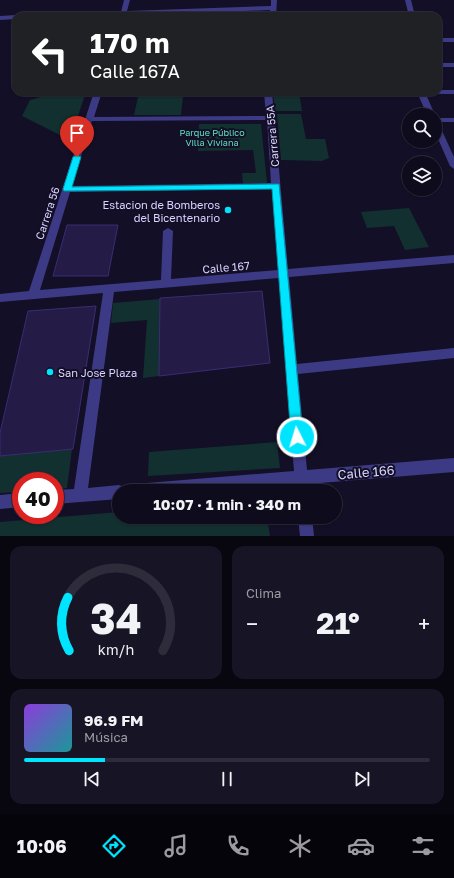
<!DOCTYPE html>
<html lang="es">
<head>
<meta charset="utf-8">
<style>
	body { margin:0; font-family:"Golos Text",sans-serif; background:#171425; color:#f1f3f6; height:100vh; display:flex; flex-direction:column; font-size:15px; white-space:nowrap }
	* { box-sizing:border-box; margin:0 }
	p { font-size:13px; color:#9b9ba3 }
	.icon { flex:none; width:22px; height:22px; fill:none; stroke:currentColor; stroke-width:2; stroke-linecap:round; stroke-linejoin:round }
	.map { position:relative; height:536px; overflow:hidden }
	.sheet { display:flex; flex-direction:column; gap:10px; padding:10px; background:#08060f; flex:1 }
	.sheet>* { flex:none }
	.top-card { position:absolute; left:12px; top:12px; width:430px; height:84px; border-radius:12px; box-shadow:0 1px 3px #0004,0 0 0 1px #2e2b3b; background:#202124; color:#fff; overflow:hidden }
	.fabs { position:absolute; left:402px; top:108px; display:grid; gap:8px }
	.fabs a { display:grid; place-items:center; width:40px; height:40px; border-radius:50%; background:#0e0b1c; box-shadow:0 1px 3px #0004,0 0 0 1px #2e2b3b; font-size:20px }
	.speed { position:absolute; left:12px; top:472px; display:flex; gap:8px; font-size:20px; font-weight:700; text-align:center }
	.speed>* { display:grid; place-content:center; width:52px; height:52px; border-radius:50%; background:#0e0b1c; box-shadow:0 1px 3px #0004,0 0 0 1px #2e2b3b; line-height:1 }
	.speed .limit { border:6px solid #d22; background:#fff; color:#111 }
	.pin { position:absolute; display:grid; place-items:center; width:34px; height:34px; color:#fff; margin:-41px -17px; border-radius:50% 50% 50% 0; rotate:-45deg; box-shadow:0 0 4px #0007 }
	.pin .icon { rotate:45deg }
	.me { position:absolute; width:44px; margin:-22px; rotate:355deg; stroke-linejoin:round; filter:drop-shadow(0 0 3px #0008) }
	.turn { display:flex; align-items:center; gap:14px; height:84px; padding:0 12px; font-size:18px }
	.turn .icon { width:52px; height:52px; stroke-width:2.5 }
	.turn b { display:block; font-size:28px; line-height:34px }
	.big { font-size:30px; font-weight:700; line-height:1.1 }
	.sheet .tile { flex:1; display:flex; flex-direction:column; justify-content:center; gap:6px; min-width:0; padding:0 14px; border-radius:12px; background:#171425 }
	.sheet .dial { align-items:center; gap:0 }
	.dial svg { height:104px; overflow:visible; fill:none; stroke:#2e2b3b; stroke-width:7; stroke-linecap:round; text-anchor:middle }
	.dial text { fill:#f1f3f6; stroke:none }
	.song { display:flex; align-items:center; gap:12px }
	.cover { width:48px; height:48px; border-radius:6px; background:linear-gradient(135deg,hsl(270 70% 55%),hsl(180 70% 35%)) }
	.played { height:4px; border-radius:2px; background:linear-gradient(90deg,#00e5ff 20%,#2e2b3b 20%) }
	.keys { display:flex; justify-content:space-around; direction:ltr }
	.heat { display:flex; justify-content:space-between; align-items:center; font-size:22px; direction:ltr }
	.sheet .tiles { flex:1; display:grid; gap:10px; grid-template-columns:1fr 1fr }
	.tile:last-child { grid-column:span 2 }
	.trip { position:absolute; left:112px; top:484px; width:230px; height:40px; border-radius:20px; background:#0e0b1c; box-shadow:0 1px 3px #0004,0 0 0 1px #2e2b3b; font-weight:700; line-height:40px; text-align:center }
	.dock { display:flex; height:64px; justify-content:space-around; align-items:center; background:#06040b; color:#9b9ba3 }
	.dock .icon { width:28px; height:28px }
	.dock .selected { color:#00e5ff }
	.dock b { font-size:18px; color:#f1f3f6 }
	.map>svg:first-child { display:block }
</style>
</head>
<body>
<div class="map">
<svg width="454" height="536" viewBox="0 0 454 536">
	<rect width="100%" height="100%" fill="#130f26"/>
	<path fill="#12302f" d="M58,92H86L70,140L22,116L30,100Z
		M273,92H299L302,111H275Z
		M183,96L181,115H134L138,97Z
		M277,114H301L306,139H325L329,158L322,161L281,160Z
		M199,124H261L267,183L243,184L242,173H256L253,150L198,151Z
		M409,208L429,247L405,250L394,226L367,228L361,212Z
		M160,299L159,376L143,378L147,320L111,323L113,303Z
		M277,442L280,468L148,476L149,452Z
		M72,449L67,488L55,489V481H21V492L0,493V456Z
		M119,512V517H267L270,536H0V522Z"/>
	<path fill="#241b47" stroke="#3b2d73" d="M67,225H118L108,276H53Z
		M262,291L270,363L159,376L160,298Z
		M96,306L73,449L0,456V433L28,311Z"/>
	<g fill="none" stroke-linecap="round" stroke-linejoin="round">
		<path fill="#3d3a85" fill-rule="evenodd" d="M124,0H130L127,11L271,6V0H277L276,16H270V10L126,16H42L45,14L121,12Z
			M405,0H411L415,16H409Z
			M0,16L16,15L18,16H16V19L0,20Z
			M438,38H454V42H438Z
			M438,63H454V67H438Z
			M438,90H454V94H435L434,92H438Z
			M94,92H102L94,117L266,116L264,92H272L288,269L454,255V263L289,277L297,364L454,348V358L298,374L307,470L454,458V472L308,484L309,491H295V485L218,491H128L130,486L135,484L294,471L279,278L114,292L88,488L119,485L124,487L125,491H119V499L55,504V490L74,489L103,293L0,302V294L29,291ZM267,120L271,183L72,186L92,121ZM272,189L278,270L171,279L173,231L168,228L163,231L161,280L40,290L70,192Z
			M417,92H425L435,115H427Z
			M435,118H454V122H438L454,157V169L450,166L435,132Z
			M21,493V507L0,509V495Z
			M298,517H312L314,536H300Z"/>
	</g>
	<path fill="#00e5ff" stroke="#0095a6" d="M77,155L81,157L72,187L279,184L303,437L301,441L297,442L293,441L291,437L272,189L64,191L63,189L73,157Z"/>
	<g fill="#00e5ff" stroke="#130f26" stroke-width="1.5">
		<circle cx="228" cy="210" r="4"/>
		<circle cx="50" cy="372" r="4"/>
	</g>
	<g text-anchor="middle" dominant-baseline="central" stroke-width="4" stroke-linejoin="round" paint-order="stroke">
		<g font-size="9" fill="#5fe0c0" stroke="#130f26">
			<text x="212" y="132">Parque Público<tspan x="212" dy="10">Villa Viviana</tspan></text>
		</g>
		<g font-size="11" fill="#d9d4ff" stroke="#130f26">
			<text transform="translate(272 136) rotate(-95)">Carrera 55A</text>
			<text transform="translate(47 213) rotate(-72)">Carrera 56</text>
			<text transform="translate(226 267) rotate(-5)">Calle 167</text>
		</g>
		<g font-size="11" fill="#d9d4ff" stroke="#130f26" text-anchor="end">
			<text x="220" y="204">Estacion de Bomberos<tspan x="220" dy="13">del Bicentenario</tspan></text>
			<text x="58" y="372" text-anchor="start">San Jose Plaza</text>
		</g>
		<g font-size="13" fill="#d9d4ff" stroke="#130f26">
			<text transform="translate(366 472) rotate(-5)">Calle 166</text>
		</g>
	</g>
</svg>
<div class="fabs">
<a><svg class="icon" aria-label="search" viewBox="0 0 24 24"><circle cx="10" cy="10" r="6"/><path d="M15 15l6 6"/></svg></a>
<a><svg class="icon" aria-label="layers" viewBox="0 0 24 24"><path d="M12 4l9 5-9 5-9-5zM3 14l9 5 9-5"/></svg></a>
</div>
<div class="speed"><div class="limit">40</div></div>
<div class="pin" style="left:77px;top:157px;background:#d93025"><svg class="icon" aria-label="arrive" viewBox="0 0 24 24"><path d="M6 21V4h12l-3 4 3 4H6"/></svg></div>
<svg class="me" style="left:297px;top:437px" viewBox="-20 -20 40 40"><circle r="17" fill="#00e5ff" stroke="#fff" stroke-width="3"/><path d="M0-11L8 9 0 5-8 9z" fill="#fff"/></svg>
<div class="trip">10:07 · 1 min · 340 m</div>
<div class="top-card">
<div class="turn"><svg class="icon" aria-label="left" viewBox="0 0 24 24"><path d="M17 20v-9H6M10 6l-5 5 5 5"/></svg><div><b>170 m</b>Calle 167A</div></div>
</div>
</div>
<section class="sheet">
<div class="tiles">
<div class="tile dial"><svg viewBox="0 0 100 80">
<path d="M14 69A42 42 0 1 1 86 69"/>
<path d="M14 69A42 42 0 0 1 13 28" stroke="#00e5ff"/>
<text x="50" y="56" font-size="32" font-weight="700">34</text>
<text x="50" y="72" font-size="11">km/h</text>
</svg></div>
<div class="tile"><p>Clima</p>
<div class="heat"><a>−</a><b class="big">21°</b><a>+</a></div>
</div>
<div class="tile">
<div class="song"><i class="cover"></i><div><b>96.9 FM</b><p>Música</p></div></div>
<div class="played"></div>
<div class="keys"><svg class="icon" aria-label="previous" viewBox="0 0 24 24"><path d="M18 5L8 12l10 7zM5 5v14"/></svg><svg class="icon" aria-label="pause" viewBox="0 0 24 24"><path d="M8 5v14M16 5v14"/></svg><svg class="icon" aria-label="next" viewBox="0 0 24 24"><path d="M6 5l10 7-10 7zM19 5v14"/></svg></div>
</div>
</div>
</section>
<nav class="dock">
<b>10:06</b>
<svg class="icon selected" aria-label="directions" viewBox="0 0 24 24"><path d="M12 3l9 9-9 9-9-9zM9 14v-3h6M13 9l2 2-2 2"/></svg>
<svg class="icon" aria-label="music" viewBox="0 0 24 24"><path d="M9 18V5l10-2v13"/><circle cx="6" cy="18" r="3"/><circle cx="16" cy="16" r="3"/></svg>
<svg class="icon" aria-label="phone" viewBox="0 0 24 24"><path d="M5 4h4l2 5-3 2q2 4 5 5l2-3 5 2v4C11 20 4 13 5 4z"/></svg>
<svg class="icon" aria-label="climate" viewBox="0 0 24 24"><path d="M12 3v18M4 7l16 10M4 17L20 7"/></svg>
<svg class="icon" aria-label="car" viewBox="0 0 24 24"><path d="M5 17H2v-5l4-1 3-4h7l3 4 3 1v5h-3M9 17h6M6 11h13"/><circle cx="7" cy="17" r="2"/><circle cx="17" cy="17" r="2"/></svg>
<svg class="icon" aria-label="filters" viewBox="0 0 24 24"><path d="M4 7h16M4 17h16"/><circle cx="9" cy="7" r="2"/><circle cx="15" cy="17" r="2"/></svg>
</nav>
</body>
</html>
